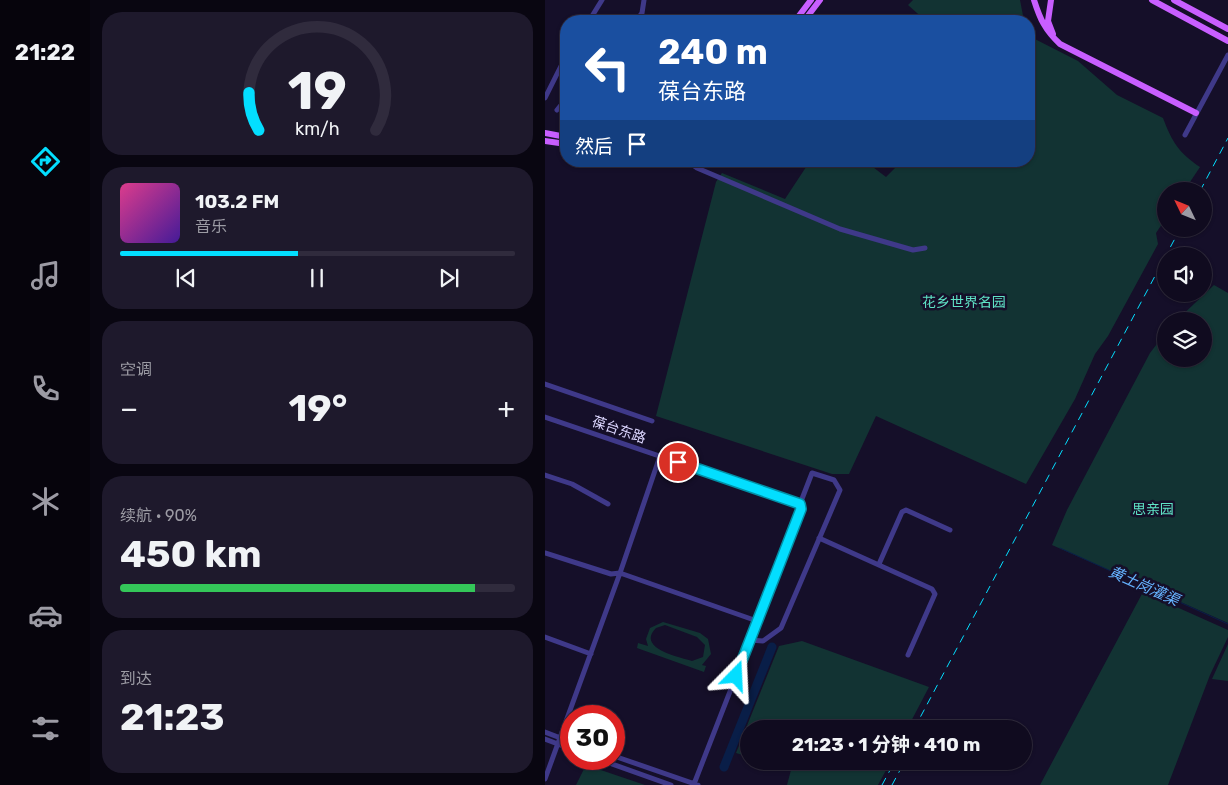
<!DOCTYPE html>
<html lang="zh">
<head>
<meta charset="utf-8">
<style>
	body { margin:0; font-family:Rubik,"Noto Sans SC",sans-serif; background:#1e192c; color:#f1f3f6; height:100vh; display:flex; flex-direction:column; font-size:19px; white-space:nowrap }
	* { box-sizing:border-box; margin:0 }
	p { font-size:16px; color:#9c9ba4 }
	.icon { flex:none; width:28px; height:28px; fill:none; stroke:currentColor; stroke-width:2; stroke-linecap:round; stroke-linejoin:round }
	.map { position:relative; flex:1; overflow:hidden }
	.side { display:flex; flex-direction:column; gap:12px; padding:12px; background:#090611; width:455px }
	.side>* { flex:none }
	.banner { position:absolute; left:15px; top:15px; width:475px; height:152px; border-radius:20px; box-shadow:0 1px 4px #0004,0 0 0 1px #302b3d; background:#1a4fa0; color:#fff; overflow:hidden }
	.needle { width:32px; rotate:313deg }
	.buttons { position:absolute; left:612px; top:182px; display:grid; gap:10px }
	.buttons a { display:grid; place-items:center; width:55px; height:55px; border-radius:50%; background:#100b1f; box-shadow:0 1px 4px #0004,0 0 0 1px #302b3d; font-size:25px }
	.speed { position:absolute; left:15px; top:705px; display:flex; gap:10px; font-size:25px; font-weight:700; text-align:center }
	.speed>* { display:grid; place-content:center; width:65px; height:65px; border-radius:50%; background:#100b1f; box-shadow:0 1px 4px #0004,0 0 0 1px #302b3d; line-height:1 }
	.speed .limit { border:8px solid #d22; background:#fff; color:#111 }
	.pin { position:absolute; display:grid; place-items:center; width:42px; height:42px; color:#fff; margin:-21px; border:2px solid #fff; border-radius:50%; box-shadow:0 1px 5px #0007 }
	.me { position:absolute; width:55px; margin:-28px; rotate:21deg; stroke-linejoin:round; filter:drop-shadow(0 0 4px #0008) }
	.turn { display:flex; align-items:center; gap:18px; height:105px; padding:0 15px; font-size:22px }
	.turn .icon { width:65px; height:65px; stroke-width:2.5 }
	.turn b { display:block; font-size:35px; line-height:42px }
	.then { display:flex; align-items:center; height:48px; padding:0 15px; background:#0003; gap:10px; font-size:19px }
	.big { font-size:38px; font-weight:700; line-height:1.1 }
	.side .widget { flex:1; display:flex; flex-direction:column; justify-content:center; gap:8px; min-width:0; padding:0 18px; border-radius:20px; background:#1e192c }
	.side .dial { align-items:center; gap:0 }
	.dial svg { height:130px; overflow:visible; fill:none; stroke:#302b3d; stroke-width:7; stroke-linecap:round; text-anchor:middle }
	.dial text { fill:#f1f3f6; stroke:none }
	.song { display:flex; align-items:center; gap:15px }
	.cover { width:60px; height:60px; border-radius:8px; background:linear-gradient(135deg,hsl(330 70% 55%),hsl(260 70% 35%)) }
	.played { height:5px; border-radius:2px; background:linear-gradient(90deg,#03deff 45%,#302b3d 45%) }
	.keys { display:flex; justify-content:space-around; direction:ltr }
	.heat { display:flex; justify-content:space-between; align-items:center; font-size:28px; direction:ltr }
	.charge { height:8px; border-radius:4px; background:linear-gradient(90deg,#34c759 90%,#302b3d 0) }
	.trip { position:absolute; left:195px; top:720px; width:292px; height:50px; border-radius:25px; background:#100b1f; box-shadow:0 1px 4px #0004,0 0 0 1px #302b3d; font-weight:700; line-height:50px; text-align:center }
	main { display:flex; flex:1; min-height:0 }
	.dock { display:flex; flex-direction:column; width:90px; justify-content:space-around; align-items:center; background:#06040c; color:#9c9ba4 }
	.dock .icon { width:35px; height:35px }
	.dock .selected { color:#03deff }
	.dock b { font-size:22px; color:#f1f3f6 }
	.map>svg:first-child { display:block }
</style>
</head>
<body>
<main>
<nav class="dock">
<b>21:22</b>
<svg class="icon selected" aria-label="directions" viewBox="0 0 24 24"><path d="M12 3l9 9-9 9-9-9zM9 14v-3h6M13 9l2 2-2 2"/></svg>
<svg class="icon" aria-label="music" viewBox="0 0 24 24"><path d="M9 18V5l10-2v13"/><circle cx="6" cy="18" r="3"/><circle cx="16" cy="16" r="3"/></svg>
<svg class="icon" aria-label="phone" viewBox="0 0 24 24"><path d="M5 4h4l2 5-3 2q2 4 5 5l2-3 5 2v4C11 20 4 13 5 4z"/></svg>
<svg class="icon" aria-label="climate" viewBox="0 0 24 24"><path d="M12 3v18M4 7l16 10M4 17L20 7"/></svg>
<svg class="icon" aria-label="car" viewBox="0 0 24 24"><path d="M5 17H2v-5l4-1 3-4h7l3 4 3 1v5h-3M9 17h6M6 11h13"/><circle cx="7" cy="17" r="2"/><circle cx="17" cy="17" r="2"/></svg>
<svg class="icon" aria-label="filters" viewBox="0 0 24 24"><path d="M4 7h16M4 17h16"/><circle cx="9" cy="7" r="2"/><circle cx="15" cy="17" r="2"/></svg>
</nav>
<section class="side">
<div class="widget dial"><svg viewBox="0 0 100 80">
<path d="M14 69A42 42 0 1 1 86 69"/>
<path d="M14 69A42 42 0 0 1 8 46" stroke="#03deff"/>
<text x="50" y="56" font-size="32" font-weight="700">19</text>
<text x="50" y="72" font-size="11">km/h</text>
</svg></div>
<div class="widget">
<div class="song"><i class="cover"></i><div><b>103.2 FM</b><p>音乐</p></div></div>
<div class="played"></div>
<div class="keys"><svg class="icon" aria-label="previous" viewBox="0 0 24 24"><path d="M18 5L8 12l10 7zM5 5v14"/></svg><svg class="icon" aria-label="pause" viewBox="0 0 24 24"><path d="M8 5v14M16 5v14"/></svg><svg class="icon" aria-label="next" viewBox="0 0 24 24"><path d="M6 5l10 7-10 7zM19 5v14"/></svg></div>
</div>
<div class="widget"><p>空调</p>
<div class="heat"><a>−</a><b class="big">19°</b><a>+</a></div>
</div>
<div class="widget"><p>续航 · 90%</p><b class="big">450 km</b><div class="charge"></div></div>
<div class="widget"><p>到达</p><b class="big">21:23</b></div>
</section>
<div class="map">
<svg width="683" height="785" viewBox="0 0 683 785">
	<rect width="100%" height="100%" fill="#150f29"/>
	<path fill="#123333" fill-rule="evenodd" d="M368,0H475L479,21H381L363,5Z
		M484,36L533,61L572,95L618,118C627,142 634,153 655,167L639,191H621V218L611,233L613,244L563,336L550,354L530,399L481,484L331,416L304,474H287L111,416L171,182L177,173L240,199L265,161H320L341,177L357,161H484Z
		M669,285L683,293V623L507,545L522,510L605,353L621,332V359H659V321H631Z
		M598,592L683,630V637L665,675L623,785H495Z
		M118,622L155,633L163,639L166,654L157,665L161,666L159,672L92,648L93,643L103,646L101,639L105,628ZM120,625L152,637L160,645L158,657L147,661C133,657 91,648 111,628Z
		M257,641L384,687L362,729H204V757L191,753L234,646Z
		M683,644V681L667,679Z
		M217,761H346L333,785H242L246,770Z
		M41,765L100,785H31Z"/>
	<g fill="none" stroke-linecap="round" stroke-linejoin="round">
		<path stroke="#091e48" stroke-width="1" d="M515,548L683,624"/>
		<path stroke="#091e48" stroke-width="9" d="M179,767L227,647"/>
		<path stroke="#3f3989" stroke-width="5" d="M44,21L57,0
			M91,21L97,13L99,0
			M0,98L21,56
			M12,110L21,99
			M640,135L683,55
			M142,161L152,168L295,229L368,250L380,248
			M0,384L107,421
			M0,417L255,504L256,509L149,784
			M0,475L27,484L63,504
			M274,538L387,589L390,594L363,655
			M0,553L66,574L75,573L115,456
			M334,564L357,512L361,510L405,530
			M0,637L46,654
			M205,640L218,641L236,628L295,490L289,480L267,473L255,504
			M0,732L26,742
			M0,739L26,749
			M69,756L153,785
			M53,759L126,785
			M0,779L75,573L212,621"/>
		<path stroke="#c85eff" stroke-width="6" d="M489,0C495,19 500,30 515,44L651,113
			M506,0L503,21L508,34
			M607,0L683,41
			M629,0L683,29
			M250,21L266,0
			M259,21L275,0
			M0,133L21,137
			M0,141L21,144"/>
		<path stroke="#03deff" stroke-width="1" stroke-dasharray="8 6" stroke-linecap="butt" d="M655,191L683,138
			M369,729L635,229
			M337,785L350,761
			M347,785L360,761"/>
	</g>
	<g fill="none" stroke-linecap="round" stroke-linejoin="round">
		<g stroke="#0290a6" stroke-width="12">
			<path id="route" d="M133,462L255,504L256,509L191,676"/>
		</g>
		<use href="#route" stroke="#03deff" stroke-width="9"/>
	</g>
	<g text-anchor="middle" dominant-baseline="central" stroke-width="5" stroke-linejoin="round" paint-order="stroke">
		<g font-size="14" fill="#5fe3c6" stroke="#150f29">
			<text x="419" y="302">花乡世界名园</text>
			<text x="608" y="509">思亲园</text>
		</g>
		<g font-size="14" fill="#ddd7ff" stroke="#150f29">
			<text transform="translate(74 430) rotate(19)">葆台东路</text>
		</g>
		<g font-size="15" font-style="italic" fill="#65b3ff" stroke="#150f29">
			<text transform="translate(599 586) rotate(24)">黄土岗灌渠</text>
		</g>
	</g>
</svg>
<div class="buttons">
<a><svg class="needle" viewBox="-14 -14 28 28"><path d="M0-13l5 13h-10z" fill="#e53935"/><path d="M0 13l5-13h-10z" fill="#9c9ba4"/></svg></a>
<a><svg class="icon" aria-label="sound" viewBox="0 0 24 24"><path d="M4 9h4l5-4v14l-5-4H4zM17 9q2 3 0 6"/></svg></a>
<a><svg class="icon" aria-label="layers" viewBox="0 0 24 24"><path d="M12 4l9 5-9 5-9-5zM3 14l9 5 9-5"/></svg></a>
</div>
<div class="speed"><div class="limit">30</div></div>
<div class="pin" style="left:133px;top:462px;background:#d93025"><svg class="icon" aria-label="arrive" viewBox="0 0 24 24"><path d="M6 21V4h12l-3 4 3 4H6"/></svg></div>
<svg class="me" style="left:191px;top:676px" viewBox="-20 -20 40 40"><path d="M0-17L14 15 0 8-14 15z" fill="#03deff" stroke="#fff" stroke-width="4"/></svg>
<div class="trip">21:23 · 1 分钟 · 410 m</div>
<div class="banner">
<div class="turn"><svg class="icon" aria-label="left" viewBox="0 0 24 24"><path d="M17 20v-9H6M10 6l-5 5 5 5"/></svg><div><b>240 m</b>葆台东路</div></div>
<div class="then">然后<svg class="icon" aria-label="arrive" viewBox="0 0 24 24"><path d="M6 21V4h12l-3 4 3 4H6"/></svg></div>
</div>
</div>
</main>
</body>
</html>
